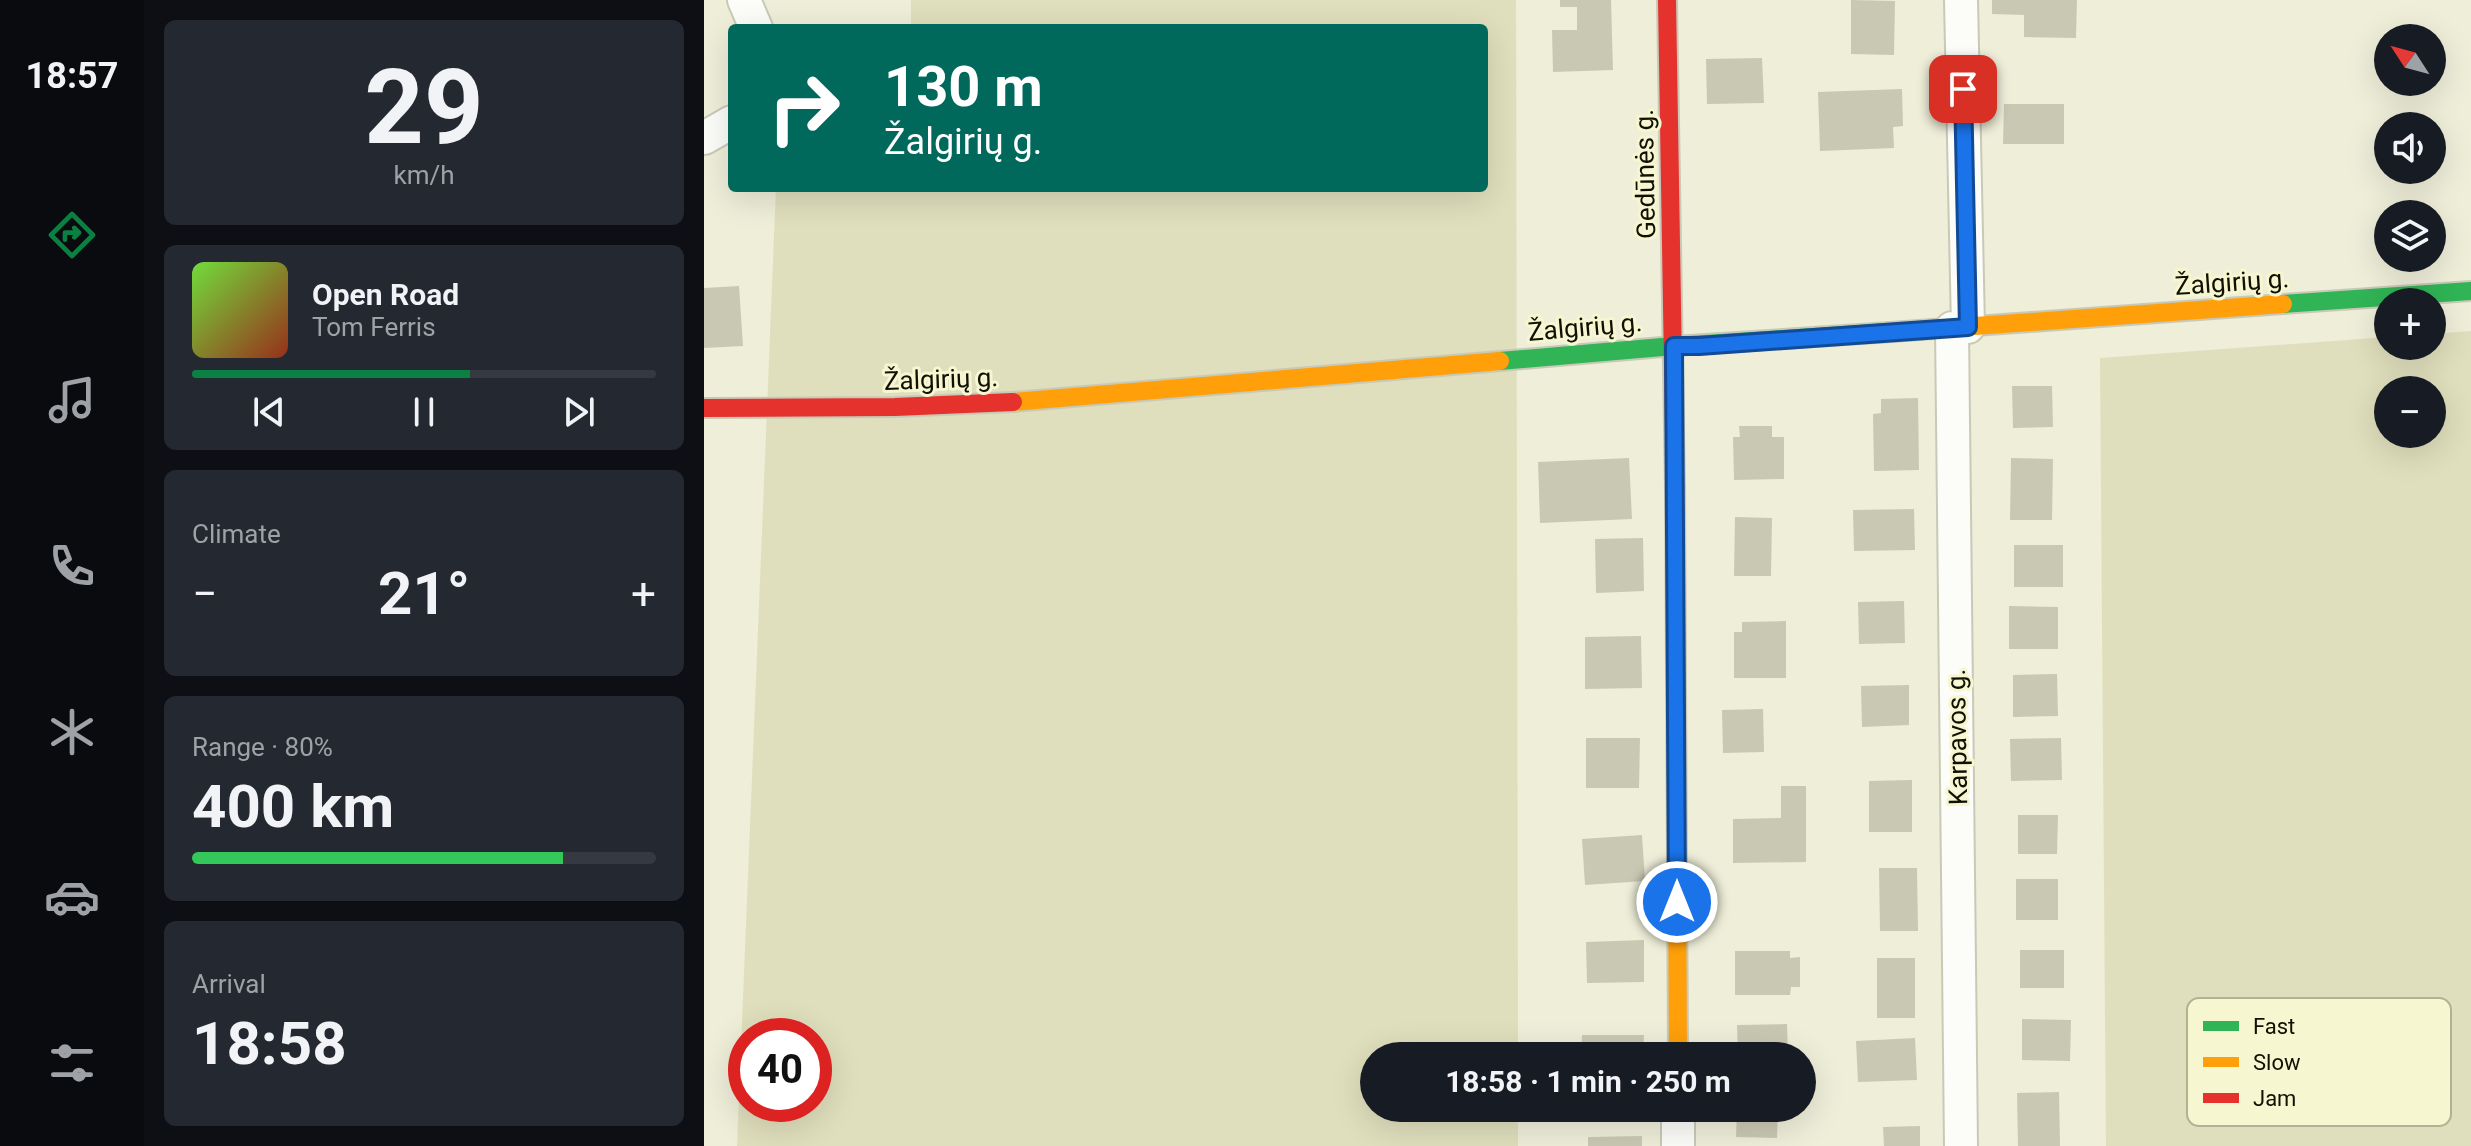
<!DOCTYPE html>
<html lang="en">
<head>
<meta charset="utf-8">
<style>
	body { margin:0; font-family:Roboto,sans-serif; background:#242831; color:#f1f3f6; height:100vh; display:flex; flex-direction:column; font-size:30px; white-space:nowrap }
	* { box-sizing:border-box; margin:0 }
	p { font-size:26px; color:#9ea1a6 }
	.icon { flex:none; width:44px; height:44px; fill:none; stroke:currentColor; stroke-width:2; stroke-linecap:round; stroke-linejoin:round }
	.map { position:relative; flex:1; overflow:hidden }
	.side { display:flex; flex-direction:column; gap:20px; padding:20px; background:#0d0f14; width:560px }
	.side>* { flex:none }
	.hud { position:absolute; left:24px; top:24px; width:760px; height:168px; border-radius:8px; box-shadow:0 8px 32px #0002; background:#00695c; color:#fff; overflow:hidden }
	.needle { width:52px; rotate:306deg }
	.tools { position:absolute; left:1670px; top:24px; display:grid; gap:16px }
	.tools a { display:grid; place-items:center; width:72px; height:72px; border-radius:50%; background:#171b24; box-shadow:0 8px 32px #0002; font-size:40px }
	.speed { position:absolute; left:24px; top:1018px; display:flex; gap:16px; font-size:40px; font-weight:700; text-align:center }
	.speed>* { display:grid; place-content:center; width:104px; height:104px; border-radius:50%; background:#171b24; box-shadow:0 8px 32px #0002; line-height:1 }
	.speed .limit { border:12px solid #d22; background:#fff; color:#111 }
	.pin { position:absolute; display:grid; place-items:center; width:68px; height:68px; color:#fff; margin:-34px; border-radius:16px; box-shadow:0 4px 12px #0006 }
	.me { position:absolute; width:88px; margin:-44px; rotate:0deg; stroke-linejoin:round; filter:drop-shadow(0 0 6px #0008) }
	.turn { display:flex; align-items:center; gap:28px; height:168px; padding:0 24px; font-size:36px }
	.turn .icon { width:104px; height:104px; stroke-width:2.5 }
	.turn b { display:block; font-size:56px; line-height:68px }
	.big { font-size:60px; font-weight:700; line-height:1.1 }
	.side .tile { flex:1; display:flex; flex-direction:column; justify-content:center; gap:12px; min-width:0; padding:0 28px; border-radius:12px; background:#242831 }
	.side .dial { align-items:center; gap:0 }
	.dial b { font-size:104px; line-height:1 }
	.song { display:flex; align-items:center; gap:24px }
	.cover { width:96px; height:96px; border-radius:12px; background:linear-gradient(135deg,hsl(100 70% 55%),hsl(10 70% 35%)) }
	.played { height:8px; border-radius:4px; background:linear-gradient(90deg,#0b8043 60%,#363941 60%) }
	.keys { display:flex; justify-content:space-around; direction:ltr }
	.heat { display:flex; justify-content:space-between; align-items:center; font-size:44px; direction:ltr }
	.charge { height:12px; border-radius:6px; background:linear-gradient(90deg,#34c759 80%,#363941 0) }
	.trip { position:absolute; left:656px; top:1042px; width:456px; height:80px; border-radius:40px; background:#171b24; box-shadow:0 8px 32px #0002; font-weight:700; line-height:80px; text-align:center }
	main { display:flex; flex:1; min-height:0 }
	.tab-bar { display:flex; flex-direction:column; width:144px; justify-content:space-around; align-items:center; background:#090b0e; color:#9ea1a6 }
	.tab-bar .icon { width:56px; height:56px }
	.tab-bar .on { color:#0b8043 }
	.tab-bar b { font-size:36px; color:#f1f3f6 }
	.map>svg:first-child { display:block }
</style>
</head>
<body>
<main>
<nav class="tab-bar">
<b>18:57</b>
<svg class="icon on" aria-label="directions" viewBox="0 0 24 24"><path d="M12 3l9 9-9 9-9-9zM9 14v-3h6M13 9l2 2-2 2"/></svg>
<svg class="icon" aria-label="music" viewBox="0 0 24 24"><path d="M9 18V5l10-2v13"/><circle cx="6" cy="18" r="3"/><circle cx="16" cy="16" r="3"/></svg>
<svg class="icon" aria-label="phone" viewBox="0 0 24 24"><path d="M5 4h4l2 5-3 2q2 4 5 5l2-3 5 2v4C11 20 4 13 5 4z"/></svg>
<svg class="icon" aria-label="climate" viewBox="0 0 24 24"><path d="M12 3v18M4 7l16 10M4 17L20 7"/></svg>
<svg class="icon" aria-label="car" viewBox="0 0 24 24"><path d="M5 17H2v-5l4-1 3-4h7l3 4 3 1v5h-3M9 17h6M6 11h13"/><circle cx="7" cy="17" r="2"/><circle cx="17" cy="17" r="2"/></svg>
<svg class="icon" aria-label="filters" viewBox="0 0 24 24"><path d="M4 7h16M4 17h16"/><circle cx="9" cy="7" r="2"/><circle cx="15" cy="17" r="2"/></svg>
</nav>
<section class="side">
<div class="tile dial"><b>29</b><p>km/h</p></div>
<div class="tile">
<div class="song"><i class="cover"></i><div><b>Open Road</b><p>Tom Ferris</p></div></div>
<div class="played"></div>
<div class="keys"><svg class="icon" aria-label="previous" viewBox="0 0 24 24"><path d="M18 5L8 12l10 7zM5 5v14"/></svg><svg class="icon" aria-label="pause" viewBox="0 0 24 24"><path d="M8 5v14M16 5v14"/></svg><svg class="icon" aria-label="next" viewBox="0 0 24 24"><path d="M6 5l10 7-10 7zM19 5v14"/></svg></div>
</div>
<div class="tile"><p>Climate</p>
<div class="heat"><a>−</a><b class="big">21°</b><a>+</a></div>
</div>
<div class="tile"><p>Range · 80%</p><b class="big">400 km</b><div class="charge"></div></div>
<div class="tile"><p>Arrival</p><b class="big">18:58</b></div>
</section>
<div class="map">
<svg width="1767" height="1146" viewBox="0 0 1767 1146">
	<rect width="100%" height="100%" fill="#eeeed9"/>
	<path fill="#dfdfbd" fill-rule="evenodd" d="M207,0H812L814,1056H670V1108H814V1146H33L72,188H780V28H207ZM42,1036H110V1104H42Z
		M1767,331V1146H1402L1396,358L1684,337V346H1728V334ZM1684,390H1728V434H1684Z"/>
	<path fill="#c9c9b3" d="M856,0H907L909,70L849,72L848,30H873V7H856Z
		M1147,0L1191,1L1190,55L1147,54Z
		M1288,0H1373L1372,38L1320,37V15L1288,14Z
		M1058,58L1060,103L1003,104L1002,59Z
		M1198,89L1199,126L1189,127L1190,148L1116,151L1114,92Z
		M1300,104H1360V144H1299Z
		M35,286L39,346L0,348V288Z
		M1308,386H1348L1349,427L1309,428Z
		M1214,398L1215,470L1170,471L1169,414L1177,413V399Z
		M1035,426H1068V437H1080V479L1030,480L1029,437H1036Z
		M925,458L928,519L836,523L834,462Z
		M1307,458L1349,459L1348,520H1306Z
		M1210,509L1211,550L1150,551L1149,510Z
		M1031,517L1068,518L1067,576H1030Z
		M939,538L940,591L892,593L891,539Z
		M1310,545H1359V587H1310Z
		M1200,601L1201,643L1155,644L1154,602Z
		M1305,606L1354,607V649H1305Z
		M1082,621V678H1030V632H1038V622Z
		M937,636L938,688L881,689V637Z
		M1353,674L1354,716L1309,717V675Z
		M1205,685V725L1158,727L1157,686Z
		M1059,709L1060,752L1019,753L1018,710Z
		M882,738H936L935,788H882Z
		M1357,738L1358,780L1307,781L1306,739Z
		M1208,780V832H1165V781Z
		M1077,786H1102V862L1029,863V819L1077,818Z
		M1314,815H1354L1353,854H1314Z
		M938,835L941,881L881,885L878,839Z
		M1175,868H1213L1214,931H1176Z
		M1312,879H1354V920H1312Z
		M940,940V982L883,983L882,942Z
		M1316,950H1360V988H1316Z
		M1031,951H1086V958L1096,957V987H1087L1086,995H1031Z
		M1173,958H1211V1018H1173Z
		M1318,1019L1367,1020L1366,1061L1318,1060Z
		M1083,1024L1084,1056H1034L1033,1025Z
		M878,1035H940L939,1056H877Z
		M1211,1038L1213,1080L1154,1082L1152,1041Z
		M1355,1092L1356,1146H1314L1313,1093Z
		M1033,1108H1074L1073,1138L1032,1137Z
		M1216,1126V1146H1180L1179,1127Z
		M938,1136V1146H884V1137Z"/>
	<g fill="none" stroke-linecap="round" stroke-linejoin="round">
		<g stroke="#c9c9b8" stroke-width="36">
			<path id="street" d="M40,0L52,28
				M1257,0L1264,327
				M0,138L28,122
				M1248,328L1257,1146
				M974,1108V1146"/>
		</g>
		<g stroke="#c9c9b8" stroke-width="22">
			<path id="fast" d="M1579,304L1767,291
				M796,361L970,346L1187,332"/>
		</g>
		<g stroke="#c9c9b8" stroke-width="22">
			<path id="slow" d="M1187,332L1579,304
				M309,402L796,361
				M971,489L974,1056"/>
		</g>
		<g stroke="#c9c9b8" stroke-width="22">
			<path id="jam" d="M963,0L971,489
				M0,408L191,407L309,402"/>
		</g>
		<use href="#street" stroke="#fcfcf9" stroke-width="32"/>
		<use href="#fast" stroke="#30b455" stroke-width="18"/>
		<use href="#slow" stroke="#ff9f0a" stroke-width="18"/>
		<use href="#jam" stroke="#e5322d" stroke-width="18"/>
	</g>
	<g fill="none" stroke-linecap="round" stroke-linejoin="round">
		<g stroke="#114b97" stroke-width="20">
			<path id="route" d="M973,902L970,346H995L1264,327L1259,89"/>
		</g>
		<use href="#route" stroke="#1a73e8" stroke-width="14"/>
	</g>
	<g text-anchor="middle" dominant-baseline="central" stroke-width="6" stroke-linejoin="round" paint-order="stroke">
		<g font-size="26" fill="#101004" stroke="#f6f6d1">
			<text transform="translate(941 174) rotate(-91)">Gedūnės g.</text>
			<text transform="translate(1528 282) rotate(-4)">Žalgirių g.</text>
			<text transform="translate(881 327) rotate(-5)">Žalgirių g.</text>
			<text transform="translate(237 379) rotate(-2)">Žalgirių g.</text>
			<text transform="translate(1253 737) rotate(-91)">Karpavos g.</text>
		</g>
	</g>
	<rect x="1483" y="998" width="264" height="128" rx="12" fill="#f6f6d1" stroke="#b1b194" stroke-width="2"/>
	<rect x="1499" y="1021" width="36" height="10" fill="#30b455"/>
	<rect x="1499" y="1057" width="36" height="10" fill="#ff9f0a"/>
	<rect x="1499" y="1093" width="36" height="10" fill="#e5322d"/>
	<g font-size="22" fill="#101004">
		<text x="1549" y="1034">Fast</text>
		<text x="1549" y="1070">Slow</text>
		<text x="1549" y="1106">Jam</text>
	</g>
</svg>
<div class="tools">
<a><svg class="needle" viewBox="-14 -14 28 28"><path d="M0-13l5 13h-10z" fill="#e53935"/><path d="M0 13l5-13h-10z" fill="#9ea1a6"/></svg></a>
<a><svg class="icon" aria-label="sound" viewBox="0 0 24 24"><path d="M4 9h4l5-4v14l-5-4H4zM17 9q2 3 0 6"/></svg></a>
<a><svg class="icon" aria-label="layers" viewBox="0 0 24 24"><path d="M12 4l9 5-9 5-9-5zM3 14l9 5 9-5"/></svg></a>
<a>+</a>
<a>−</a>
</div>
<div class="speed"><div class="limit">40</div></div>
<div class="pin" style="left:1259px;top:89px;background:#d93025"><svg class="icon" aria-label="arrive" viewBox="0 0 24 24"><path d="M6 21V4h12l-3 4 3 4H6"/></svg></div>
<svg class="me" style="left:973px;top:902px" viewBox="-20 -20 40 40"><circle r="17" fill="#1a73e8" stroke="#fff" stroke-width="3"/><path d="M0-11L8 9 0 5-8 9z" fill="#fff"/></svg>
<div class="trip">18:58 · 1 min · 250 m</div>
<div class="hud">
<div class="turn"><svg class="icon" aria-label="right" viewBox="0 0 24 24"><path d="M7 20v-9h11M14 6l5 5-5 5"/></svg><div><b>130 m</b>Žalgirių g.</div></div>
</div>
</div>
</main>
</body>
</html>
